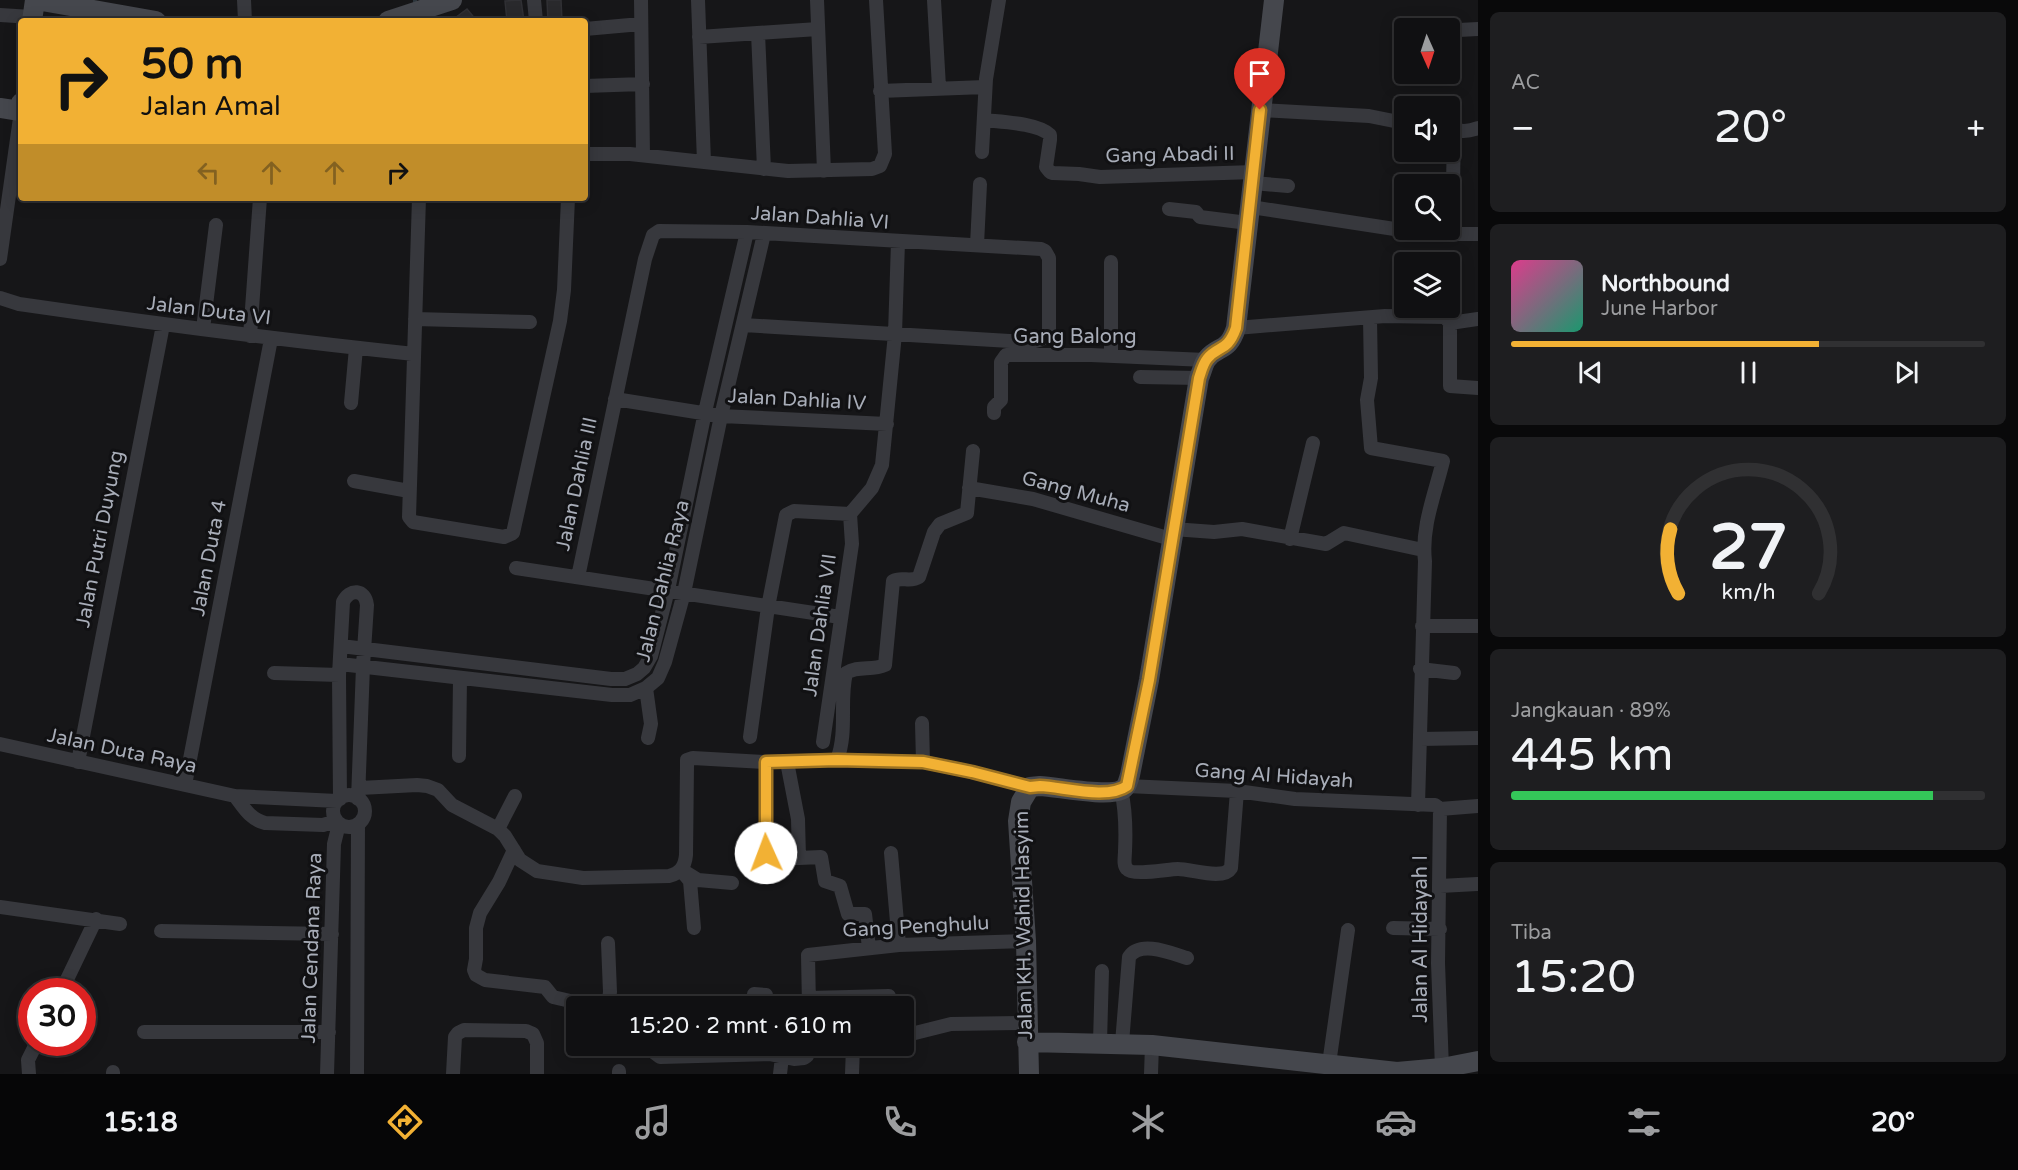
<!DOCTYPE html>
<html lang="id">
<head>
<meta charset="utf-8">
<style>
	body { margin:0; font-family:"Varela Round",sans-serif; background:#1e1e20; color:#f1f3f6; height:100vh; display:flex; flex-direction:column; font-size:22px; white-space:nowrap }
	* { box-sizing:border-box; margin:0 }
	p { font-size:20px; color:#9c9d9f }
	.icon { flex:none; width:33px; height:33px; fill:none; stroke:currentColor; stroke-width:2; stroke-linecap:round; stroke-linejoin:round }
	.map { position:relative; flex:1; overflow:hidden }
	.details { display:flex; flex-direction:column; gap:12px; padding:12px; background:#09090a; width:540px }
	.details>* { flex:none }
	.hud { position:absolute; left:18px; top:18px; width:570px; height:183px; border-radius:6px; box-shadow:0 3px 15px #0003,0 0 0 2px #303032; background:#f2b134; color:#111; overflow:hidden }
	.needle { width:39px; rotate:177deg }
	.tools { position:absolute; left:1394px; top:18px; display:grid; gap:12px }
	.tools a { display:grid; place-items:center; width:66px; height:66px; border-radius:6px; background:#101012; box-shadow:0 3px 15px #0003,0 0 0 2px #303032; font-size:30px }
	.speed { position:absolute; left:18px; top:978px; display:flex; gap:12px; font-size:30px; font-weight:700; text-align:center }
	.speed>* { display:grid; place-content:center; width:78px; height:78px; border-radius:50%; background:#101012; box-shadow:0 3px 15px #0003,0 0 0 2px #303032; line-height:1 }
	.speed .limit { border:9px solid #d22; background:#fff; color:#111 }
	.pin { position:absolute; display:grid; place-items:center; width:51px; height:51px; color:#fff; margin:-62px -26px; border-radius:50% 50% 50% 0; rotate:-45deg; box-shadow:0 0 6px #0007 }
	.pin .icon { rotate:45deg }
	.me { position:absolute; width:66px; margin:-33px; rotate:358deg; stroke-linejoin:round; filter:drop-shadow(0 0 4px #0008) }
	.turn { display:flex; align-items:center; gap:21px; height:126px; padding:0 24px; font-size:27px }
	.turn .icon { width:78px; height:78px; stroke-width:2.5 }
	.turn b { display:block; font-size:42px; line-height:51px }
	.lanes { display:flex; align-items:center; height:57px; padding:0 24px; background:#0003; justify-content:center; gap:30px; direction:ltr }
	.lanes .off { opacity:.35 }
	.big { font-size:45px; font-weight:600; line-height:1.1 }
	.details .card { flex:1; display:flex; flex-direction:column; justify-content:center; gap:9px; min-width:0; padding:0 21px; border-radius:9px; background:#1e1e20 }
	.details .dial { align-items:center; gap:0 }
	.dial svg { height:156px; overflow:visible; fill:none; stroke:#303032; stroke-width:7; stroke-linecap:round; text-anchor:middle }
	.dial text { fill:#f1f3f6; stroke:none }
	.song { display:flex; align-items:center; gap:18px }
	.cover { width:72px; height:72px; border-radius:9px; background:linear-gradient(135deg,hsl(330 70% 55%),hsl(160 70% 35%)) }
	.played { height:6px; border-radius:3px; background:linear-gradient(90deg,#f2b134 65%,#303032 65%) }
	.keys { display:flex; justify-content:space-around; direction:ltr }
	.heat { display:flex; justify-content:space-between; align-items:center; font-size:33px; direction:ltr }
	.charge { height:9px; border-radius:4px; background:linear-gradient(90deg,#34c759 89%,#303032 0) }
	.trip { position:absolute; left:566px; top:996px; width:348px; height:60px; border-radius:6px; background:#101012; box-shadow:0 3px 15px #0003,0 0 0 2px #303032; font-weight:600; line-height:60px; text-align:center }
	.menu { display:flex; height:96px; justify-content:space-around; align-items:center; background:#060607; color:#9c9d9f }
	.menu .icon { width:42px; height:42px }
	.menu .selected { color:#f2b134 }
	.menu b { font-size:27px; color:#f1f3f6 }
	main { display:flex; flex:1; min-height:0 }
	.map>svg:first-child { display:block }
</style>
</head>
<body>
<main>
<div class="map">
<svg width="1478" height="1074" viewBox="0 0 1478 1074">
	<rect width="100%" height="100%" fill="#161618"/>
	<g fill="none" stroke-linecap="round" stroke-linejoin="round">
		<path stroke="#2c353c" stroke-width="4" d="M415,2V0"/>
	</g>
	<path fill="#29292c" stroke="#303034" stroke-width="1.5" d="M521,0L524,21H507L505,1Z
		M547,0H561L562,21H548Z
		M467,9L477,21H451Z"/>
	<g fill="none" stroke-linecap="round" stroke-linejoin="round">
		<path stroke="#37383d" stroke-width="14" d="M244,0L245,21
			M534,0L536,21
			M641,0L643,155
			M698,0L704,162
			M817,0L824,171
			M934,0L939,87
			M0,15L32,17
			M585,29L641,24
			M1459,30L1478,29
			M758,33L764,169
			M699,37L818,29
			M585,86L643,84
			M880,91L985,87
			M1260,110L1369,116L1404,123
			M984,120C1001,122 1038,123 1050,135V140L1046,167L1050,172L1053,173L1079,174L1100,177L1254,172
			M1449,127C1458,132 1468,132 1478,128
			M982,152L986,79L999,0
			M585,154H630L788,171L872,169L880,166L885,154L876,0
			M1253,183L1288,186
			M1453,185L1454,130
			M419,198L409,517L413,522L504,537L513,533L560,321L564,290L568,198
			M1251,207L1427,234H1478
			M1169,209L1196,212L1200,217L1248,223
			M977,245L980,184
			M0,259L21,111
			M0,298L19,304C150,323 282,340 414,354
			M1370,318L1371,378L1367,400L1371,448L1443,461C1435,494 1421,527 1425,561L1418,805
			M415,319L530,322
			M1450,323V386L1478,388
			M1236,328L1385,316L1445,317L1450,323L1478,319
			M203,329L216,225
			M250,336L260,198
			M1111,355V262
			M1140,377L1199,378
			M615,399L721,416L887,424
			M351,403L356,348
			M994,413V407L1001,400V362L1006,355H1091L1206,360
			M354,481L409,491
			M969,488L1033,499L1171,539
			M1173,529L1214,532L1242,529L1326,544L1344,533L1423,550
			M1290,539L1313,443
			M516,568L840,617
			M578,577L645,259L653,235L659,231L747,232L1041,249L1045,251L1049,258V332C1044,340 1037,341 1028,342L743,325
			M1422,626H1478
			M341,646L611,679H625L637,674L644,668L651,656L668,590L705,412L747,232
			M340,664L612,695H630L646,688L658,678L665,662L684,593L721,416L764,234
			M1420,669L1454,673
			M274,673L339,675
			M646,688L651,724L648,738
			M922,723L923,762
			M750,737L768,607L786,515L794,511L850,514L872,488L882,465L895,334L898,242
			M1420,739L1478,738
			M823,742L852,544L850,514
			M0,744L235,796L337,801
			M459,756L460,678
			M837,760C848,731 839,701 846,673C858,665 872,671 885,665L893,581C902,576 910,583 919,577L934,532L940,524L967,513L973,451
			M78,762L163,325
			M766,762V853L774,858H799
			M787,762L798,819L799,858L821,857L825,881L840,886L848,914H865L869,948
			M185,785L271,339
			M1127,786L1237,791L1295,799L1435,805L1440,809L1478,806
			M360,788L417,785L427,786L438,790L452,805L498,829L505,836L520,860L537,871L583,878L669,876C681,873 685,866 686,855L687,766V760L693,758L766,762L837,760L923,762L972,772L1030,787
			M1121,790C1126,811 1126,830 1125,851C1125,857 1123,865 1127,869C1133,876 1168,869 1178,869C1192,869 1223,881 1231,868L1237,791
			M333 811a16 16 0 1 1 32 0a16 16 0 1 1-32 0Z
			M235,796C244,808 250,819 265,823L323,825L336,821
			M340,799L339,675L343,602C350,588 365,589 367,605L363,666L358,799
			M1440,809L1438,963L1442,1068
			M498,829L515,796
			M514,850L499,882L480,913L476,928V959L474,970L476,975L485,980L545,987L553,997L583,1004L585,1006
			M891,853L899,945
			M681,870L690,881L694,928
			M685,872L698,880L732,883
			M1440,886L1477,884
			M0,907L120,924
			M1393,928L1440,929
			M161,931L332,934
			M608,943L610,992L608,1006
			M61,992L96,919
			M754,994L766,995L767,1006
			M809,998L889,996
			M809,1006L808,955L899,945L1026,941
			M144,1032H329
			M903,1036L951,1024L1026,1023
			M1100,1042L1102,971
			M1122,1043L1129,957C1140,940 1171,953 1187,958
			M648,1046L652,1051L660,1057L769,1054L794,1059L804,1058L807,1056L810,1046
			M1329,1064L1348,930
			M619,1071V1074
			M29,1074L28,1060L37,1042
			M113,1074V1072
			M327,1074L334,844L339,824
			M357,1074L358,824
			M453,1074L455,1037L458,1033L464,1030L526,1031L533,1034L537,1043V1074
			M780,1074L782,1057
			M852,1074L853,1046
			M1151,1074L1152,1045"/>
		<path stroke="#45474d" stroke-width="20" d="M36,0L156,21
			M32,21L35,0
			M388,21L452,0
			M0,108L20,111L21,103
			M1027,1042L1152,1045L1397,1072L1442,1068L1478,1061
			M1029,1074L1026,941L1018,821L1021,802L1030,787L1040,786C1058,787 1106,797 1121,790C1127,788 1128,781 1130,775L1149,680L1199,378C1202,372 1203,364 1207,359C1218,345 1228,353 1236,328L1274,0"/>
	</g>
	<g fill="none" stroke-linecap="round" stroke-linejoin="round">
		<g stroke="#9d7322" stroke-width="15">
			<path id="route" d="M766,853V762L837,760L923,762L972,772L1030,787L1040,786C1063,787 1108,800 1127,786L1149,680L1199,378C1201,372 1203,364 1207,359C1218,345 1227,353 1236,328L1260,110"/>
		</g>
		<use href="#route" stroke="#f2b134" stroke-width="10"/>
	</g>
	<g text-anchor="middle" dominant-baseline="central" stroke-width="6" stroke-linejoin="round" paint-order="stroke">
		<g font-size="20" fill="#a8adb8" stroke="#111113">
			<text transform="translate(1170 155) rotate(-1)">Gang Abadi II</text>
			<text transform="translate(820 218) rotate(4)">Jalan Dahlia VI</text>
			<text transform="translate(209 311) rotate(7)">Jalan Duta VI</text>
			<text x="1075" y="337">Gang Balong</text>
			<text transform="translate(797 400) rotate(3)">Jalan Dahlia IV</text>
			<text transform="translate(577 484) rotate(-78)">Jalan Dahlia III</text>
			<text transform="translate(1076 492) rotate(15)">Gang Muha</text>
			<text transform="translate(100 539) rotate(-79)">Jalan Putri Duyung</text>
			<text transform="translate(209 558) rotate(-79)">Jalan Duta 4</text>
			<text transform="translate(663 581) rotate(-76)">Jalan Dahlia Raya</text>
			<text transform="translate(820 625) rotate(-82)">Jalan Dahlia VII</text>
			<text transform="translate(122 751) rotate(12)">Jalan Duta Raya</text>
			<text transform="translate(1274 776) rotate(4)">Gang Al Hidayah</text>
			<text transform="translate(1024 925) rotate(-91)">Jalan KH. Wahid Hasyim</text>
			<text transform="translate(916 927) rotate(-3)">Gang Penghulu</text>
			<text transform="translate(1421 939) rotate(-90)">Jalan Al Hidayah I</text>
			<text transform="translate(312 948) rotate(-88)">Jalan Cendana Raya</text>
		</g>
	</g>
</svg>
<div class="tools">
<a><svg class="needle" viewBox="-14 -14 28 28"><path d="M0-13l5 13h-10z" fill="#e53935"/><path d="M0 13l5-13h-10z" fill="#9c9d9f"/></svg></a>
<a><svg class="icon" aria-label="sound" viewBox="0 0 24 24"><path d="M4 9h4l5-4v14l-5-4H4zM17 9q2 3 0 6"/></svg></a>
<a><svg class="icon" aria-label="search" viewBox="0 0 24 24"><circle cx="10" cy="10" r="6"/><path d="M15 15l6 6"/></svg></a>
<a><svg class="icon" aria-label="layers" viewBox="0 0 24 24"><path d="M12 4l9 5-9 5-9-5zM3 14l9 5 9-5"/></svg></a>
</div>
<div class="speed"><div class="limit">30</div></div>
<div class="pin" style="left:1260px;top:110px;background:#d93025"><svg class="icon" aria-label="arrive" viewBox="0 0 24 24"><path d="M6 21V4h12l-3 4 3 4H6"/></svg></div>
<svg class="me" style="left:766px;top:853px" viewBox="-20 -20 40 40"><circle r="19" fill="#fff"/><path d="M0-13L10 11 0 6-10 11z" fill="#f2b134"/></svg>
<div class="trip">15:20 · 2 mnt · 610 m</div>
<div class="hud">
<div class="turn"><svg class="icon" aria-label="right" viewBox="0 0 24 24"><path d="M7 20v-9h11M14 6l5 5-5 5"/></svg><div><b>50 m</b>Jalan Amal</div></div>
<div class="lanes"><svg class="icon off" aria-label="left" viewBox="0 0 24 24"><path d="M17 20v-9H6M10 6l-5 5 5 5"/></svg><svg class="icon off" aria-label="ahead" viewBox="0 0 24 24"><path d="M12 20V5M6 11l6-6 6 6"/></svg><svg class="icon off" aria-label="ahead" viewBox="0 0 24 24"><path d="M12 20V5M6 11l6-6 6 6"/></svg><svg class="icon" aria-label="right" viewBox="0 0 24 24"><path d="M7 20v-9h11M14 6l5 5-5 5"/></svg></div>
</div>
</div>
<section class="details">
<div class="card"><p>AC</p>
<div class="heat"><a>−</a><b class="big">20°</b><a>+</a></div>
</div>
<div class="card">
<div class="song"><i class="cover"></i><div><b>Northbound</b><p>June Harbor</p></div></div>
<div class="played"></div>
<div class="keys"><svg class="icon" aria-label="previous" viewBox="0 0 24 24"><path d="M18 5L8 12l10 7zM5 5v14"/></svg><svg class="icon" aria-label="pause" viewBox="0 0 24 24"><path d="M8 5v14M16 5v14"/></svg><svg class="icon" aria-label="next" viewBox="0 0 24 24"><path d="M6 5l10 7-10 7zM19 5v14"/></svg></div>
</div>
<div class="card dial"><svg viewBox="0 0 100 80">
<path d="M14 69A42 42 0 1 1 86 69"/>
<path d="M14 69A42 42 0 0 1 10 36" stroke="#f2b134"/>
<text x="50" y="56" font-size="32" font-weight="700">27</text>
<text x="50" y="72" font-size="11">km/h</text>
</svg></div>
<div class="card"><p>Jangkauan · 89%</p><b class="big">445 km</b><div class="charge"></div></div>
<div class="card"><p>Tiba</p><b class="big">15:20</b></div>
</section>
</main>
<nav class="menu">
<b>15:18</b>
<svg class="icon selected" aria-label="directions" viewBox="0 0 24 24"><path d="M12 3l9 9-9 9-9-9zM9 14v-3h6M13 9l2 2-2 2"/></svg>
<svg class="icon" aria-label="music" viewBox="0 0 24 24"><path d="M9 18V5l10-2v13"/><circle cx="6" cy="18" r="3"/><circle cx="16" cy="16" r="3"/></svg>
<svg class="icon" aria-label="phone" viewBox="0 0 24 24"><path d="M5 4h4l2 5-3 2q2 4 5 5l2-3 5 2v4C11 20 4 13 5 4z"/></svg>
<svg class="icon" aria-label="climate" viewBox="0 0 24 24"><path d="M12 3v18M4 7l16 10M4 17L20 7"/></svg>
<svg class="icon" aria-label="car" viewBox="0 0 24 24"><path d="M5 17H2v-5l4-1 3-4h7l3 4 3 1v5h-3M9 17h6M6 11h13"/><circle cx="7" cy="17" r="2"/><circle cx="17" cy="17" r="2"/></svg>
<svg class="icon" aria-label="filters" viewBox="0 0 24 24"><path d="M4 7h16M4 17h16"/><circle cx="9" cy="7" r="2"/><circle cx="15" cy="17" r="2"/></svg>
<b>20°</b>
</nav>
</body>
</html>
